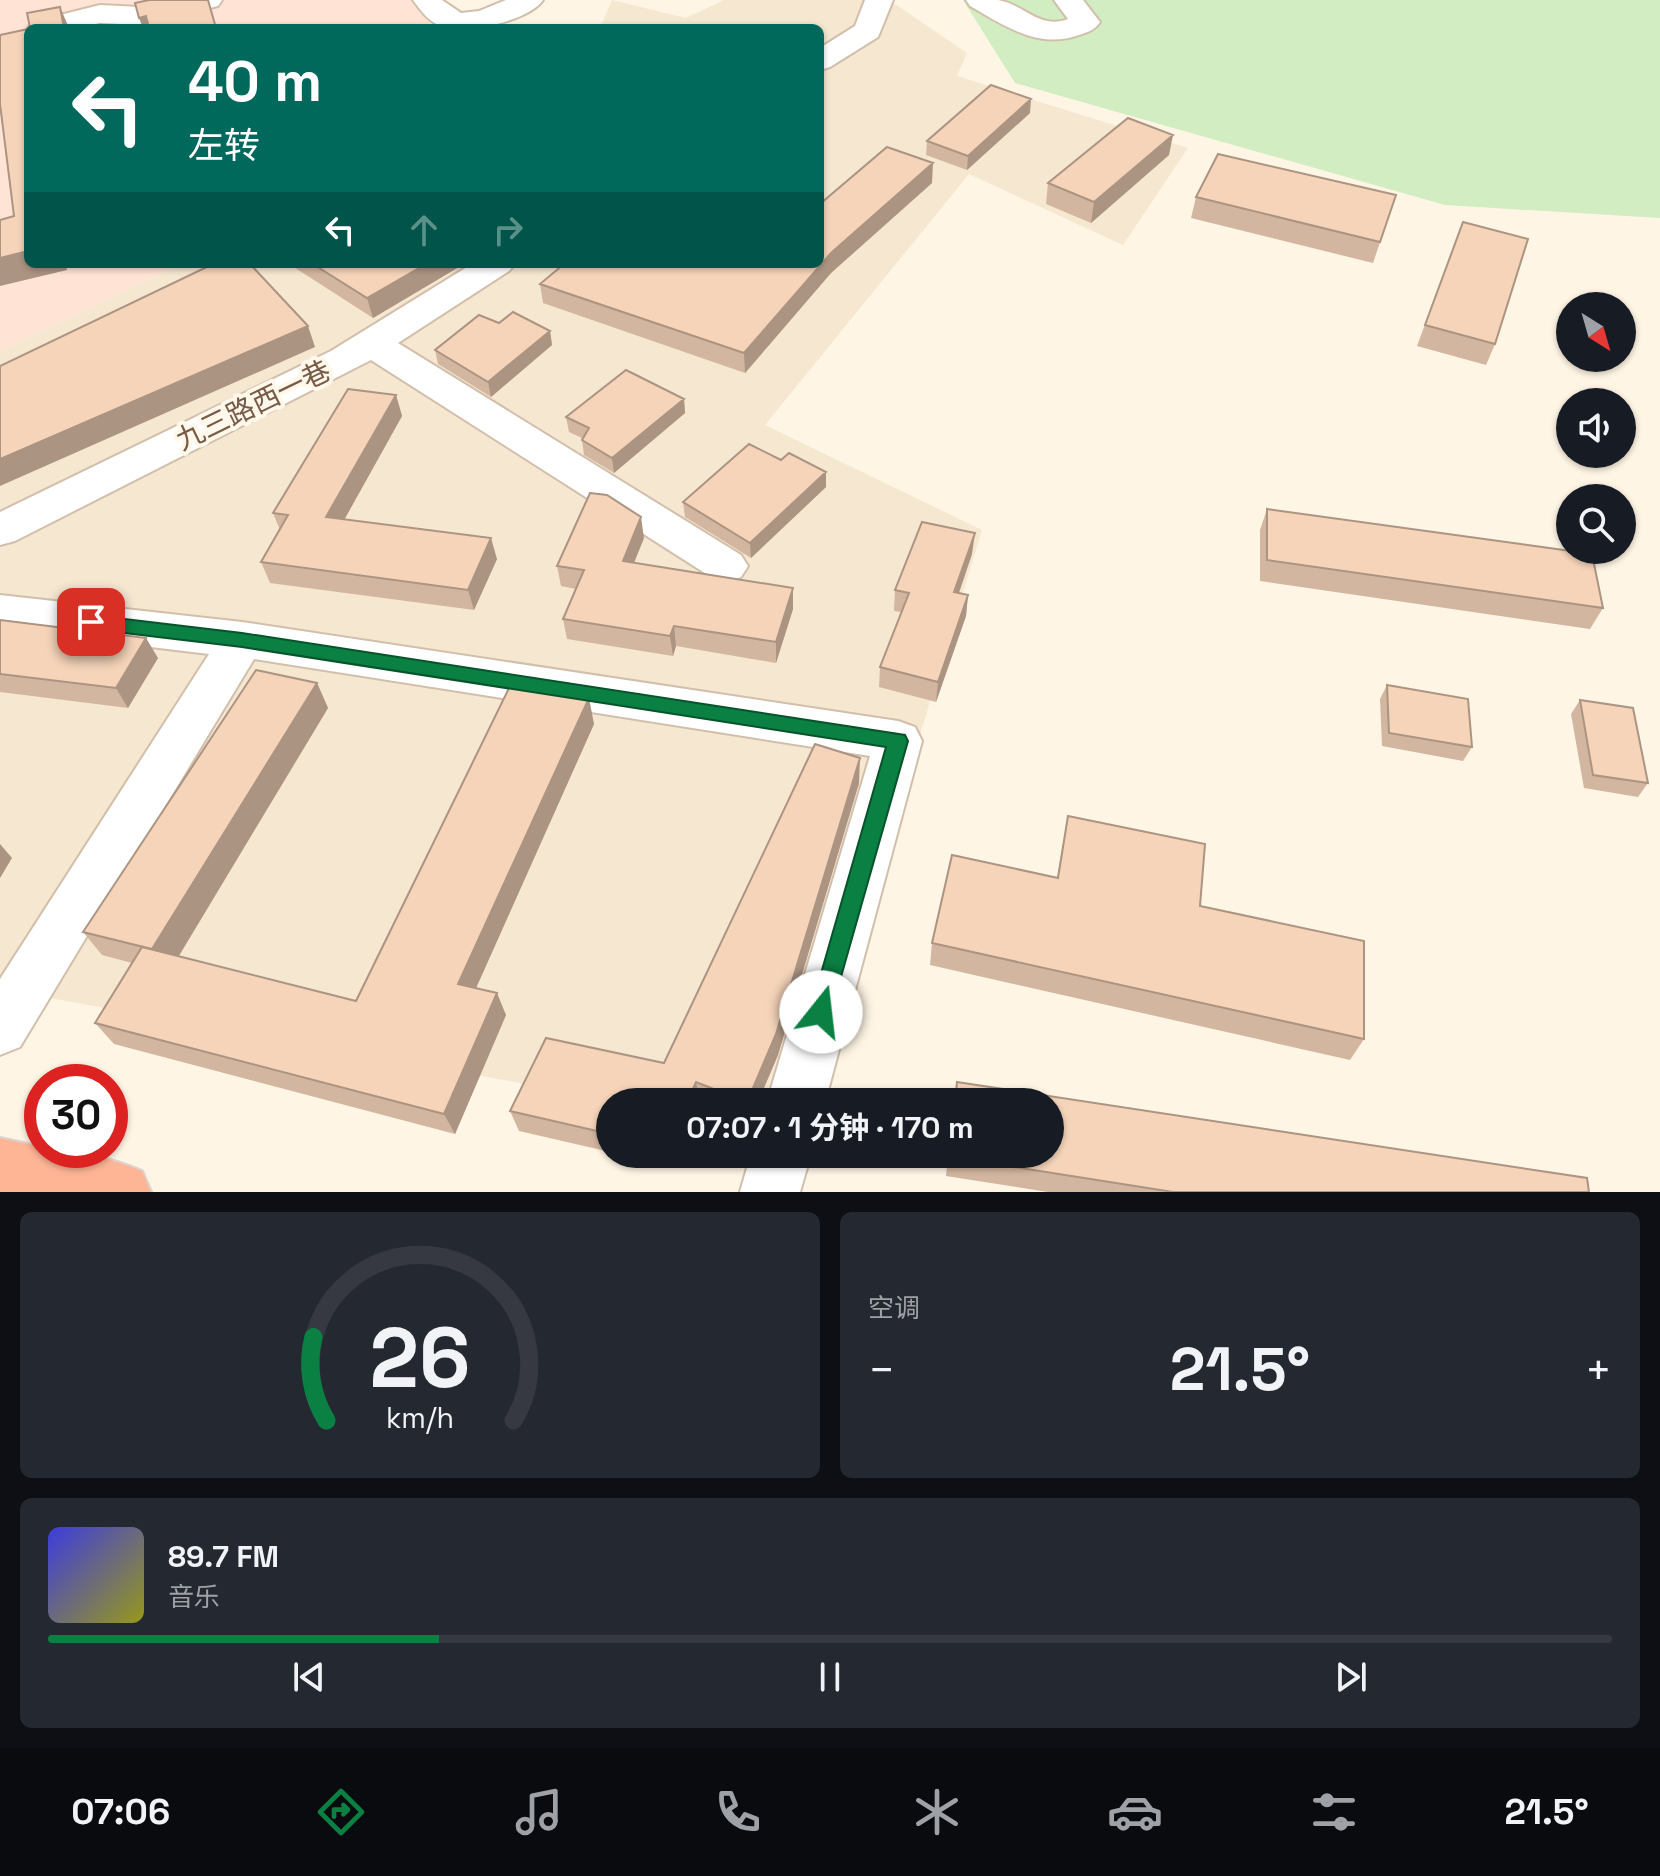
<!DOCTYPE html>
<html lang="zh">
<head>
<meta charset="utf-8">
<style>
	body { margin:0; font-family:"Space Grotesk","Noto Sans SC",sans-serif; background:#242831; color:#f1f3f6; height:100vh; display:flex; flex-direction:column; font-size:30px; white-space:nowrap }
	* { box-sizing:border-box; margin:0 }
	p { font-size:26px; color:#9ea1a6 }
	.icon { flex:none; width:44px; height:44px; fill:none; stroke:currentColor; stroke-width:2; stroke-linecap:round; stroke-linejoin:round }
	.map { position:relative; height:1192px; overflow:hidden }
	.panel { display:flex; flex-direction:column; gap:20px; padding:20px; background:#0d0f14; flex:1 }
	.panel>* { flex:none }
	.hud { position:absolute; left:24px; top:24px; width:800px; height:244px; border-radius:12px; box-shadow:0 2px 6px #0004; background:#00695c; color:#fff; overflow:hidden }
	.needle { width:52px; rotate:143deg }
	.buttons { position:absolute; left:1556px; top:292px; display:grid; gap:16px }
	.buttons a { display:grid; place-items:center; width:80px; height:80px; border-radius:50%; background:#171b24; box-shadow:0 2px 6px #0004; font-size:40px }
	.speed { position:absolute; left:24px; top:1064px; display:flex; gap:16px; font-size:40px; font-weight:700; text-align:center }
	.speed>* { display:grid; place-content:center; width:104px; height:104px; border-radius:50%; background:#171b24; box-shadow:0 2px 6px #0004; line-height:1 }
	.speed .limit { border:12px solid #d22; background:#fff; color:#111 }
	.pin { position:absolute; display:grid; place-items:center; width:68px; height:68px; color:#fff; margin:-34px; border-radius:16px; box-shadow:0 4px 12px #0006 }
	.me { position:absolute; width:88px; margin:-44px; rotate:16deg; stroke-linejoin:round; filter:drop-shadow(0 0 6px #0008) }
	.turn { display:flex; align-items:center; gap:28px; height:168px; padding:0 32px; font-size:36px }
	.turn .icon { width:104px; height:104px; stroke-width:2.5 }
	.turn b { display:block; font-size:56px; line-height:68px }
	.lanes { display:flex; align-items:center; height:76px; padding:0 32px; background:#0003; justify-content:center; gap:40px; direction:ltr }
	.lanes .off { opacity:.35 }
	.big { font-size:60px; font-weight:700; line-height:1.1 }
	.panel .widget { flex:1; display:flex; flex-direction:column; justify-content:center; gap:12px; min-width:0; padding:0 28px; border-radius:12px; background:#242831 }
	.panel .dial { align-items:center; gap:0 }
	.dial svg { height:208px; overflow:visible; fill:none; stroke:#363941; stroke-width:7; stroke-linecap:round; text-anchor:middle }
	.dial text { fill:#f1f3f6; stroke:none }
	.song { display:flex; align-items:center; gap:24px }
	.cover { width:96px; height:96px; border-radius:12px; background:linear-gradient(135deg,hsl(240 70% 55%),hsl(60 70% 35%)) }
	.played { height:8px; border-radius:4px; background:linear-gradient(90deg,#0b8043 25%,#363941 25%) }
	.keys { display:flex; justify-content:space-around; direction:ltr }
	.heat { display:flex; justify-content:space-between; align-items:center; font-size:44px; direction:ltr }
	.panel .tiles { flex:1; display:grid; gap:20px; grid-template-columns:1fr 1fr }
	.widget:last-child { grid-column:span 2 }
	.trip { position:absolute; left:596px; top:1088px; width:468px; height:80px; border-radius:40px; background:#171b24; box-shadow:0 2px 6px #0004; font-weight:700; line-height:80px; text-align:center }
	.tab-bar { display:flex; height:128px; justify-content:space-around; align-items:center; background:#090b0e; color:#9ea1a6 }
	.tab-bar .icon { width:56px; height:56px }
	.tab-bar .active { color:#0b8043 }
	.tab-bar b { font-size:36px; color:#f1f3f6 }
	.map>svg:first-child { display:block }
</style>
</head>
<body>
<div class="map">
<svg width="1660" height="1192" viewBox="0 0 1660 1192">
	<rect width="100%" height="100%" fill="#fef5e4"/>
	<path fill="#f6e7d1" d="M612,0L686,18L724,0H889L967,53L957,76L1188,148L1123,245L969,174L765,425L982,530L809,1102H626L0,989V351L181,264H820V28H600Z"/>
	<path fill="#ffe4d6" d="M0,0H417L433,28H28V264H181L0,351Z"/>
	<path fill="#d1edc1" d="M963,0H1660V218L1445,205L1015,83Z"/>
	<g fill="none" stroke-linecap="round" stroke-linejoin="round">
		<g stroke="#d2bfab" stroke-width="4">
			<path id="minor" d="M172,0H222L218,6L140,25L100,23L77,28H28L32,22L100,5L140,7Z
				M413,0H442L461,13L479,11L506,0H543C528,22 465,34 441,26C428,21 421,11 413,0Z
				M865,0H893L878,37L830,67L820,70V48L855,26Z
				M966,0C976,0 988,0 998,0C1024,4 1039,30 1068,19L1054,0H1083L1100,22C1095,30 1088,32 1079,35C1039,50 1003,25 970,6Z
				M472,264H515L509,271L398,343L741,555L748,566L741,577L726,582L711,577L371,360L15,541L0,545V512L331,351Z
				M0,595L242,622L898,721L915,727L922,741L825,1102H767L870,756L254,659L20,1047L0,1055V979L209,654L0,629Z
				M751,1154H811L800,1192H740Z"/>
		</g>
		<g stroke="#dcd4cf" stroke-width="4">
			<path id="highway" d="M0,1138L42,1147V1150C76,1150 111,1158 142,1171L151,1192H0Z"/>
		</g>
		<use href="#minor" fill="#fff" fill-rule="evenodd"/>
		<use href="#highway" fill="#fdb596" fill-rule="evenodd"/>
	</g>
	<path fill="#d3b69f" d="M1030,113L967,170L926,155L927,141Z
		M1169,155L1091,223L1046,204L1048,183Z
		M932,183L831,273L745,373L543,303L540,284L820,264Z
		M1396,195L1373,263L1191,218L1196,197Z
		M1463,222L1495,344L1486,365L1417,346Z
		M289,264H464L373,318Z
		M499,323L550,331L552,345L491,397L438,364L435,350Z
		M396,395L402,416L344,520L497,559L474,610L270,583L261,562L280,530L273,513Z
		M684,399L685,413L614,473L584,455L582,440V438L569,432L566,417Z
		M826,487L751,558L685,517L683,502Z
		M1267,509L1603,608L1590,629L1260,581V530Z
		M644,538L634,563L793,609L776,663L676,646L673,656L567,639L563,619L576,589L561,586L557,566Z
		M972,554L959,593L968,595L966,616L936,702L879,687L880,667L901,612L894,611L895,590Z
		M0,620L158,658L128,708L0,692Z
		M317,683L328,708L179,956L356,1001L594,724L476,988L506,1015L455,1134L114,1044L95,1023L132,963L102,955L83,932Z
		M1387,685L1472,747L1463,761L1382,746L1380,699Z
		M1580,700L1648,783L1638,797L1584,788L1571,714Z
		M859,783L778,1055L758,1102H610V1152L519,1131L510,1111L664,1063Z
		M1068,816L1200,906L1364,1039L1350,1060L930,965L932,943L1057,877Z
		M957,1082L1589,1192H1048L946,1176L948,1154H1050V1102H954Z
		M618,1154H677L671,1167Z"/>
	<path fill="#ac9482" d="M60,7L69,28H64Z
		M146,16L150,28H143L139,18Z
		M1031,99L1030,113L967,170L968,156Z
		M1173,135L1169,155L1091,223L1094,202Z
		M933,163L932,183L831,273L745,373L744,353L831,253Z
		M28,251V264H66L67,270L0,286V258Z
		M426,264H464L373,318L367,298Z
		M308,326L315,347L0,486V459Z
		M550,331L552,345L491,397L488,382Z
		M396,395L402,416L334,538L326,517Z
		M684,399L685,413L614,473L612,458Z
		M826,472V487L751,558L750,543Z
		M641,517L644,538L626,582L623,561Z
		M975,533L972,554L952,613L954,592Z
		M491,538L497,559L474,610L468,590Z
		M793,588V609L776,663V642Z
		M968,595L966,616L936,702L938,682Z
		M674,626L676,646L673,656L670,636Z
		M146,638L158,658L128,708L116,688Z
		M317,683L328,708L169,972L152,949Z
		M589,698L594,724L468,1006L458,984Z
		M860,758L859,783L778,1055L758,1102H748Z
		M0,844L12,858L0,878Z
		M497,993L506,1015L455,1134L444,1114Z
		M696,1082L700,1102H687Z
		M668,1154H677L671,1167Z"/>
	<path fill="#f5d4b9" stroke="#ac9482" stroke-width="2" d="M149,0H208L216,28H149L146,16L139,18L135,3Z
		M60,7L64,28H30L27,13Z
		M28,29V251L0,258V220L14,216L0,104V35Z
		M991,85L1031,99L968,156L927,141Z
		M1128,118L1173,135L1094,202L1048,183Z
		M887,147L933,163L831,253L744,353L540,284L564,264H820V204Z
		M1218,154L1396,195L1380,242L1196,197Z
		M1463,222L1528,239L1495,344L1425,325Z
		M213,264H250L308,326L0,459V366Z
		M313,264H426L367,298Z
		M513,312L550,331L488,382L435,350L479,315L499,323Z
		M626,370L684,399L612,458L582,440L589,428L566,417Z
		M348,389L396,395L326,517L491,538L468,590L261,562L288,515L273,513Z
		M749,444L781,460L789,453L826,472L750,543L683,502Z
		M590,493L607,495L641,517L623,561L793,588L776,642L674,626L670,636L563,619L584,570L557,566Z
		M1267,509L1592,554L1603,608L1267,560Z
		M922,522L975,533L954,592L968,595L938,682L880,667L909,593L895,590Z
		M0,620L146,638L116,688L0,674Z
		M256,670L317,683L152,949L83,932Z
		M512,682L589,698L458,984L497,993L444,1114L95,1023L142,947L356,1001Z
		M1387,685L1468,699L1472,747L1389,733Z
		M1580,700L1633,708L1648,783L1593,775Z
		M815,744L860,758L776,1034L747,1102L696,1082L687,1102H610V1134L510,1111L546,1038L664,1063Z
		M1068,816L1205,844L1200,906L1364,941V1039L932,943L952,855L1058,878Z
		M957,1082L1587,1178L1589,1192H1173L950,1157V1154H1050V1102H955Z"/>
	<path fill="#0b8043" stroke="#07532c" stroke-width="2" d="M91,615L242,633L905,735L908,741L829,1019L821,1022L813,1019L810,1012L886,747L242,647L91,629L82,622Z"/>
	<g text-anchor="middle" dominant-baseline="central" stroke-width="8" stroke-linejoin="round" paint-order="stroke">
		<g font-size="28" fill="#785b47" stroke="#fff8eb">
			<text transform="translate(253 405) rotate(-26)">九三路西一巷</text>
		</g>
	</g>
</svg>
<div class="buttons">
<a><svg class="needle" viewBox="-14 -14 28 28"><path d="M0-13l5 13h-10z" fill="#e53935"/><path d="M0 13l5-13h-10z" fill="#9ea1a6"/></svg></a>
<a><svg class="icon" aria-label="sound" viewBox="0 0 24 24"><path d="M4 9h4l5-4v14l-5-4H4zM17 9q2 3 0 6"/></svg></a>
<a><svg class="icon" aria-label="search" viewBox="0 0 24 24"><circle cx="10" cy="10" r="6"/><path d="M15 15l6 6"/></svg></a>
</div>
<div class="speed"><div class="limit">30</div></div>
<div class="pin" style="left:91px;top:622px;background:#d93025"><svg class="icon" aria-label="arrive" viewBox="0 0 24 24"><path d="M6 21V4h12l-3 4 3 4H6"/></svg></div>
<svg class="me" style="left:821px;top:1012px" viewBox="-20 -20 40 40"><circle r="19" fill="#fff"/><path d="M0-13L10 11 0 6-10 11z" fill="#0b8043"/></svg>
<div class="trip">07:07 · 1 分钟 · 170 m</div>
<div class="hud">
<div class="turn"><svg class="icon" aria-label="left" viewBox="0 0 24 24"><path d="M17 20v-9H6M10 6l-5 5 5 5"/></svg><div><b>40 m</b>左转</div></div>
<div class="lanes"><svg class="icon" aria-label="left" viewBox="0 0 24 24"><path d="M17 20v-9H6M10 6l-5 5 5 5"/></svg><svg class="icon off" aria-label="ahead" viewBox="0 0 24 24"><path d="M12 20V5M6 11l6-6 6 6"/></svg><svg class="icon off" aria-label="right" viewBox="0 0 24 24"><path d="M7 20v-9h11M14 6l5 5-5 5"/></svg></div>
</div>
</div>
<section class="panel">
<div class="tiles">
<div class="widget dial"><svg viewBox="0 0 100 80">
<path d="M14 69A42 42 0 1 1 86 69"/>
<path d="M14 69A42 42 0 0 1 9 37" stroke="#0b8043"/>
<text x="50" y="56" font-size="32" font-weight="700">26</text>
<text x="50" y="72" font-size="11">km/h</text>
</svg></div>
<div class="widget"><p>空调</p>
<div class="heat"><a>−</a><b class="big">21.5°</b><a>+</a></div>
</div>
<div class="widget">
<div class="song"><i class="cover"></i><div><b>89.7 FM</b><p>音乐</p></div></div>
<div class="played"></div>
<div class="keys"><svg class="icon" aria-label="previous" viewBox="0 0 24 24"><path d="M18 5L8 12l10 7zM5 5v14"/></svg><svg class="icon" aria-label="pause" viewBox="0 0 24 24"><path d="M8 5v14M16 5v14"/></svg><svg class="icon" aria-label="next" viewBox="0 0 24 24"><path d="M6 5l10 7-10 7zM19 5v14"/></svg></div>
</div>
</div>
</section>
<nav class="tab-bar">
<b>07:06</b>
<svg class="icon active" aria-label="directions" viewBox="0 0 24 24"><path d="M12 3l9 9-9 9-9-9zM9 14v-3h6M13 9l2 2-2 2"/></svg>
<svg class="icon" aria-label="music" viewBox="0 0 24 24"><path d="M9 18V5l10-2v13"/><circle cx="6" cy="18" r="3"/><circle cx="16" cy="16" r="3"/></svg>
<svg class="icon" aria-label="phone" viewBox="0 0 24 24"><path d="M5 4h4l2 5-3 2q2 4 5 5l2-3 5 2v4C11 20 4 13 5 4z"/></svg>
<svg class="icon" aria-label="climate" viewBox="0 0 24 24"><path d="M12 3v18M4 7l16 10M4 17L20 7"/></svg>
<svg class="icon" aria-label="car" viewBox="0 0 24 24"><path d="M5 17H2v-5l4-1 3-4h7l3 4 3 1v5h-3M9 17h6M6 11h13"/><circle cx="7" cy="17" r="2"/><circle cx="17" cy="17" r="2"/></svg>
<svg class="icon" aria-label="filters" viewBox="0 0 24 24"><path d="M4 7h16M4 17h16"/><circle cx="9" cy="7" r="2"/><circle cx="15" cy="17" r="2"/></svg>
<b>21.5°</b>
</nav>
</body>
</html>
